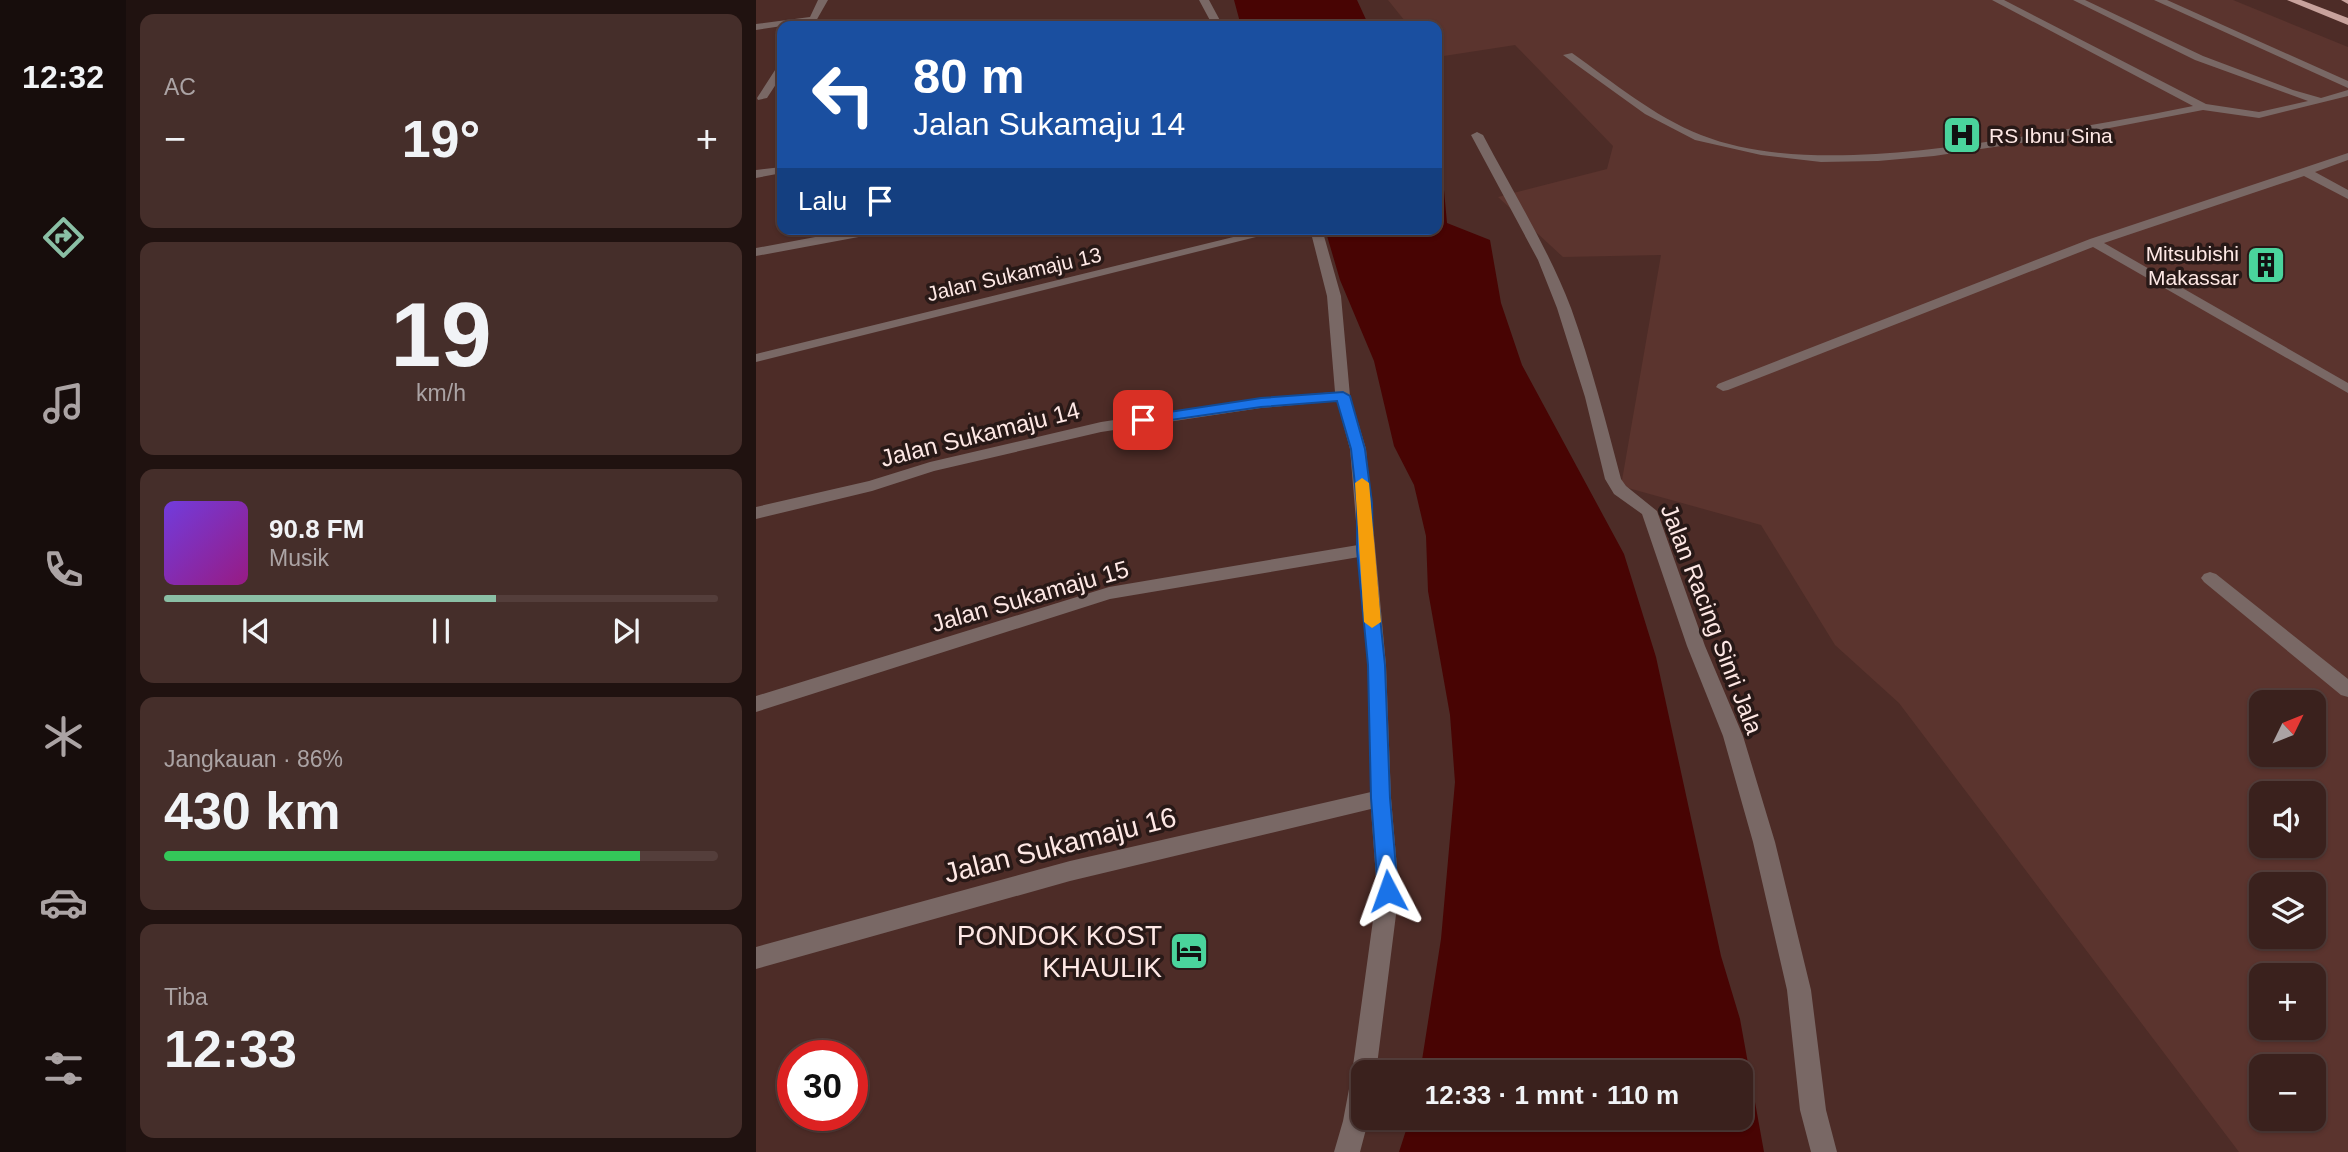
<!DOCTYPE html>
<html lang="id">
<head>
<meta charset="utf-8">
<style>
	body { margin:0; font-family:Helvetica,sans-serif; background:#452e2a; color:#f1f3f6; height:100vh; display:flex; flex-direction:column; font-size:26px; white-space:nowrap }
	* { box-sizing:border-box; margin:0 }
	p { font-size:23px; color:#aba3a4 }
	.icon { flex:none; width:38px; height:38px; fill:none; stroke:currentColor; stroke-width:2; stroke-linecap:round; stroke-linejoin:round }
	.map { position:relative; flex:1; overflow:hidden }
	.details { display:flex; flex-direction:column; gap:14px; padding:14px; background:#201210; width:630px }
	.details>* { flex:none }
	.hud { position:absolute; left:21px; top:21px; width:665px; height:214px; border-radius:14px; box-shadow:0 2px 5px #0004,0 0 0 2px #543e3b; background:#1a4fa0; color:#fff; overflow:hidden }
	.needle { width:46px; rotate:47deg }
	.fabs { position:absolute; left:1493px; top:690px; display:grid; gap:14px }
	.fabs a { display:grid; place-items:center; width:77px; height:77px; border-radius:14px; background:#3a211d; box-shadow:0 2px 5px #0004,0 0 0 2px #543e3b; font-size:35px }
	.speed { position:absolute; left:21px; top:1040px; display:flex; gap:14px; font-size:35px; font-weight:700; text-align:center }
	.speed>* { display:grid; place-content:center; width:91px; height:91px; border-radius:50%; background:#3a211d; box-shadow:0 2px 5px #0004,0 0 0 2px #543e3b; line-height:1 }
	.speed .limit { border:10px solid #d22; background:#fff; color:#111 }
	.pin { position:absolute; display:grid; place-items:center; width:60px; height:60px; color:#fff; margin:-30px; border-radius:14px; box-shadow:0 4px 10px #0006 }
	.me { position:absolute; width:77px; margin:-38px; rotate:356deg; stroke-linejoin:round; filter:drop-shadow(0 0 5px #0008) }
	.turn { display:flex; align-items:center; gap:24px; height:147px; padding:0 21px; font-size:32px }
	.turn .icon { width:91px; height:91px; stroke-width:2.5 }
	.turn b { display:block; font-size:49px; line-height:60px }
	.then { display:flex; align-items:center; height:66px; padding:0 21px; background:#0003; gap:14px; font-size:26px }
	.big { font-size:52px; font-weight:700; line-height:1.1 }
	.details .card { flex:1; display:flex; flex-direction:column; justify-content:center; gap:10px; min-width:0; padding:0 24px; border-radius:14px; background:#452e2a }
	.details .dial { align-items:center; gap:0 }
	.dial b { font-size:91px; line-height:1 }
	.song { display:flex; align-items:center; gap:21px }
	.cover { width:84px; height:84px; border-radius:10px; background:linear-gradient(135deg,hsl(260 70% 55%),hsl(310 70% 35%)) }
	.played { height:7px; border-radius:4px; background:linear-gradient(90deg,#8abfa5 60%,#543e3b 60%) }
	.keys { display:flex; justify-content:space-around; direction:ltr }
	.heat { display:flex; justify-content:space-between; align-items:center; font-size:38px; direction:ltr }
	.charge { height:10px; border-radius:5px; background:linear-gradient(90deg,#34c759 86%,#543e3b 0) }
	.trip { position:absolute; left:595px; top:1060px; width:402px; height:70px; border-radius:14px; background:#3a211d; box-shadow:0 2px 5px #0004,0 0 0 2px #543e3b; font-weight:700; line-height:70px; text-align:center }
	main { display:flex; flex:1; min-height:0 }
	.tab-bar { display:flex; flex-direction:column; width:126px; justify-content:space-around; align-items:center; background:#170d0c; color:#aba3a4 }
	.tab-bar .icon { width:49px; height:49px }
	.tab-bar .on { color:#8abfa5 }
	.tab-bar b { font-size:32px; color:#f1f3f6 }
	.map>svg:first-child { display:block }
</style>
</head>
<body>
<main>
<nav class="tab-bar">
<b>12:32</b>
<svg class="icon on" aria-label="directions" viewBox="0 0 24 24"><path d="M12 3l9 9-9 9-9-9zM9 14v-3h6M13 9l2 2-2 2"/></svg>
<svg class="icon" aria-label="music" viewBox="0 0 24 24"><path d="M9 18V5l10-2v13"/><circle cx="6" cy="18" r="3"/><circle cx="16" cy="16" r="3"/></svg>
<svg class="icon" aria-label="phone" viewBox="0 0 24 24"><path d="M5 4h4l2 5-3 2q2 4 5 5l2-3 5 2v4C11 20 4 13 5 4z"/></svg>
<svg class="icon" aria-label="climate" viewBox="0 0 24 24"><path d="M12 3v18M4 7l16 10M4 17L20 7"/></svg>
<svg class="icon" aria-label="car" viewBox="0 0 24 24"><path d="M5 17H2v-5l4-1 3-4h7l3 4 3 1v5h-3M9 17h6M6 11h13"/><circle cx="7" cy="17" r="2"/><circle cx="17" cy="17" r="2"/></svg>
<svg class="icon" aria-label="filters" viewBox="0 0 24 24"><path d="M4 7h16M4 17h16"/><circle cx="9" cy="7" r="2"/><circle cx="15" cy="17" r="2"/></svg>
</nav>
<section class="details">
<div class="card"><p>AC</p>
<div class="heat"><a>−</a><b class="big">19°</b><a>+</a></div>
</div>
<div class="card dial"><b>19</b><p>km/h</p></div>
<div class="card">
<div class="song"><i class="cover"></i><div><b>90.8 FM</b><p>Musik</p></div></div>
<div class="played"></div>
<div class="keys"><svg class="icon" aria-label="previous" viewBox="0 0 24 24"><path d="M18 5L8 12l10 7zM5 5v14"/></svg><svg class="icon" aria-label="pause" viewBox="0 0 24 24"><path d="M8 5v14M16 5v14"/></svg><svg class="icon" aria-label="next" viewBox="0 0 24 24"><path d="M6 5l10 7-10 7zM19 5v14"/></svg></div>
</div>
<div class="card"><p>Jangkauan · 86%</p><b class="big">430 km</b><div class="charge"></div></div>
<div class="card"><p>Tiba</p><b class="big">12:33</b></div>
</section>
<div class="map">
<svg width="1592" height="1152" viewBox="0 0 1592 1152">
	<rect width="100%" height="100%" fill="#4d2c27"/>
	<path fill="#5b342e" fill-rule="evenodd" d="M632,0H1477L1592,47V1152H1483L1143,703L1079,645L1005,525L865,486L905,255L807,257L742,197L851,169L857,146L759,45L681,57V26H653ZM1505,702H1558V754H1505ZM1505,793H1558V845H1505ZM1505,884H1558V936H1505ZM1505,975H1558V1027H1505ZM1505,1066H1558V1118H1505Z"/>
	<path fill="#480403" d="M478,0H601L613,26H485Z
		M681,173L688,190L691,223L734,240L745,303L766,365L868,554L900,657L965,956L984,1019L1008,1152H643L654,1118H985V1073H664L685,939L699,782L694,715L672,591L670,536L658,485L638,446L618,361L584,280L569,229H681Z"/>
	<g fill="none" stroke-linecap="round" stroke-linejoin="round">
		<path fill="#796865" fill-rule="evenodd" d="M1236,0H1248L1450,104L1503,112L1552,101L1439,60L1317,0H1329L1447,56L1537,90L1565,98L1592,90V96L1503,118L1447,110L1317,135L1178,156L1122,161L1065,162L1005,155L939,140L889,114L807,55L816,53C857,82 897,116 945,135C1031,169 1154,153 1244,140C1309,130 1373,119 1437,106Z
			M1398,0H1411L1592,81V88Z
			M1592,153V160L1559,172L1592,190V199L1548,176L1348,243L1592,383V393L1337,247L972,390L967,391L960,387L962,384L1334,239Z
			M1454,572L1460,574L1592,679V697L1585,695L1448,582L1445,578L1448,574Z"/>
		<path fill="#796865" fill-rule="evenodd" d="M62,0H72L60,21L0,30V24L54,17Z
			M443,0H453L467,26H457Z
			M26,64V75L11,98L2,100L1,98L21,67Z
			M721,132L727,135C757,192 792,248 815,308C835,364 850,422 865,479L870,486L901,511L949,646L987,736L1019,842L1055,990L1070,1110L1081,1152H1055L1044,1110L1031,990L997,842L967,736L931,646L886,514L858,494L849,479L829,397L801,308L782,260L715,135Z
			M26,167V173L0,178V170Z
			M102,229H130L124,233L0,256V248Z
			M510,229H532L0,362V354Z
			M554,229H566L585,296L594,396L610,449L630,665L635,798L643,891L620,1073H607V1118H613L604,1152H578L587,1121L596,1073L621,891L615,809L314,881L0,969V947L314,861L615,792L612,665L603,557L354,599L0,712V696L353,587L602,545L594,449L581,401L505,408L345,432L178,471L116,491L0,519V507L113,481L174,462L345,422L505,398L579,392L571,296Z"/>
		<path fill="#c8a29c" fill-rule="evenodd" d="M1531,0H1545L1592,18V25Z
			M1585,0H1592V4Z"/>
	</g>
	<path fill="#1a73e8" stroke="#114b97" stroke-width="2" d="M587,392L594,396L609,449L616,503L617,550L629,665L634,798L642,891L639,898L632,900L624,898L622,891L615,798L612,665L601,550V503L595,449L581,401L505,407L387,424L380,420L387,416L505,398Z"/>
	<path fill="#f59e0b" d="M606,478L613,483L625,622L616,628L608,622L599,483Z"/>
	<defs>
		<g id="hospital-square" transform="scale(2.0125)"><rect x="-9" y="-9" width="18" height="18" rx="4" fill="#4ad49c" stroke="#281917"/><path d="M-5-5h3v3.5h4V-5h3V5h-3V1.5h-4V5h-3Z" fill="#111"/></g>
		<g id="building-square" transform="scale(2.0125)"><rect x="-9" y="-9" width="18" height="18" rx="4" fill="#4ad49c" stroke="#281917"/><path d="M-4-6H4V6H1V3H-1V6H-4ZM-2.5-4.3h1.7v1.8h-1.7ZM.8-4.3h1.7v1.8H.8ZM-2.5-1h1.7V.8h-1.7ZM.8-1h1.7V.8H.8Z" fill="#111"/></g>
		<g id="hotel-square" transform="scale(2.0125)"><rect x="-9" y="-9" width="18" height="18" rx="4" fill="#4ad49c" stroke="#281917"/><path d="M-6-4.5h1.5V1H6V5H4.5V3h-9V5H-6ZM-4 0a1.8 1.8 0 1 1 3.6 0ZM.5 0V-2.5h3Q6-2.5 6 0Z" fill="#111"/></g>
	</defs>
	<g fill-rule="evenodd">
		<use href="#hospital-square" x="1206" y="135"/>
		<use href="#building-square" x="1510" y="265"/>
		<use href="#hotel-square" x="433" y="951"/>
	</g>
	<g text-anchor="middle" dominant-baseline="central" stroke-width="7" stroke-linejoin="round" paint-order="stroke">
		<g font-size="21" fill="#fee8e5" stroke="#281917" text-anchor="start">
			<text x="1233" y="135">RS Ibnu Sina</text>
			<text x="1483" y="253" text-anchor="end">Mitsubishi<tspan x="1483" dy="24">Makassar</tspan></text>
		</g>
		<g font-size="21" fill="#fee8e5" stroke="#281917">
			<text transform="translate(258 274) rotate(-13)">Jalan Sukamaju 13</text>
		</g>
		<g font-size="24" fill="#fee8e5" stroke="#281917">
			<text transform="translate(224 434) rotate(-14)">Jalan Sukamaju 14</text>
			<text transform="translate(274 596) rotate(-16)">Jalan Sukamaju 15</text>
			<text transform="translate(956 619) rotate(69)">Jalan Racing Sinri Jala</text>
		</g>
		<g font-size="28" fill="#fee8e5" stroke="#281917">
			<text transform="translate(304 845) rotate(-14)">Jalan Sukamaju 16</text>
		</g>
		<g font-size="28" fill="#fee8e5" stroke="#281917" text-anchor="end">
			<text x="406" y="935">PONDOK KOST<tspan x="406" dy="32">KHAULIK</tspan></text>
		</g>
	</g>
</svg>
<div class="fabs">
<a><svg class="needle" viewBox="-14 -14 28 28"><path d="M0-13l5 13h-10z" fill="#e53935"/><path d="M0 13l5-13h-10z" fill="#aba3a4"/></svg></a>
<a><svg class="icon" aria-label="sound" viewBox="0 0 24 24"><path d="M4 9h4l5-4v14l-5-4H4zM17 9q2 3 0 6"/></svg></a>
<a><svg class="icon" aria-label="layers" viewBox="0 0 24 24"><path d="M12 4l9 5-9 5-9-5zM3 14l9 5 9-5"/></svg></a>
<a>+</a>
<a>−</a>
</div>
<div class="speed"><div class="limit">30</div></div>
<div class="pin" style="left:387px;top:420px;background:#d93025"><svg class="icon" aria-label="arrive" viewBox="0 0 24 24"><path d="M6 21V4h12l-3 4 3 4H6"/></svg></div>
<svg class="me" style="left:632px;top:891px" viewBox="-20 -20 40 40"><path d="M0-17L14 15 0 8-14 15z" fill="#1a73e8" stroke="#fff" stroke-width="4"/></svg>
<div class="trip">12:33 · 1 mnt · 110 m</div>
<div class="hud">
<div class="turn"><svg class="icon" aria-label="left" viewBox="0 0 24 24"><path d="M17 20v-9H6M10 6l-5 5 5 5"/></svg><div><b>80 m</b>Jalan Sukamaju 14</div></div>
<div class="then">Lalu<svg class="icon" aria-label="arrive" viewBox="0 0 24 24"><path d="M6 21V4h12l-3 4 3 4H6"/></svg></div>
</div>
</div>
</main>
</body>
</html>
